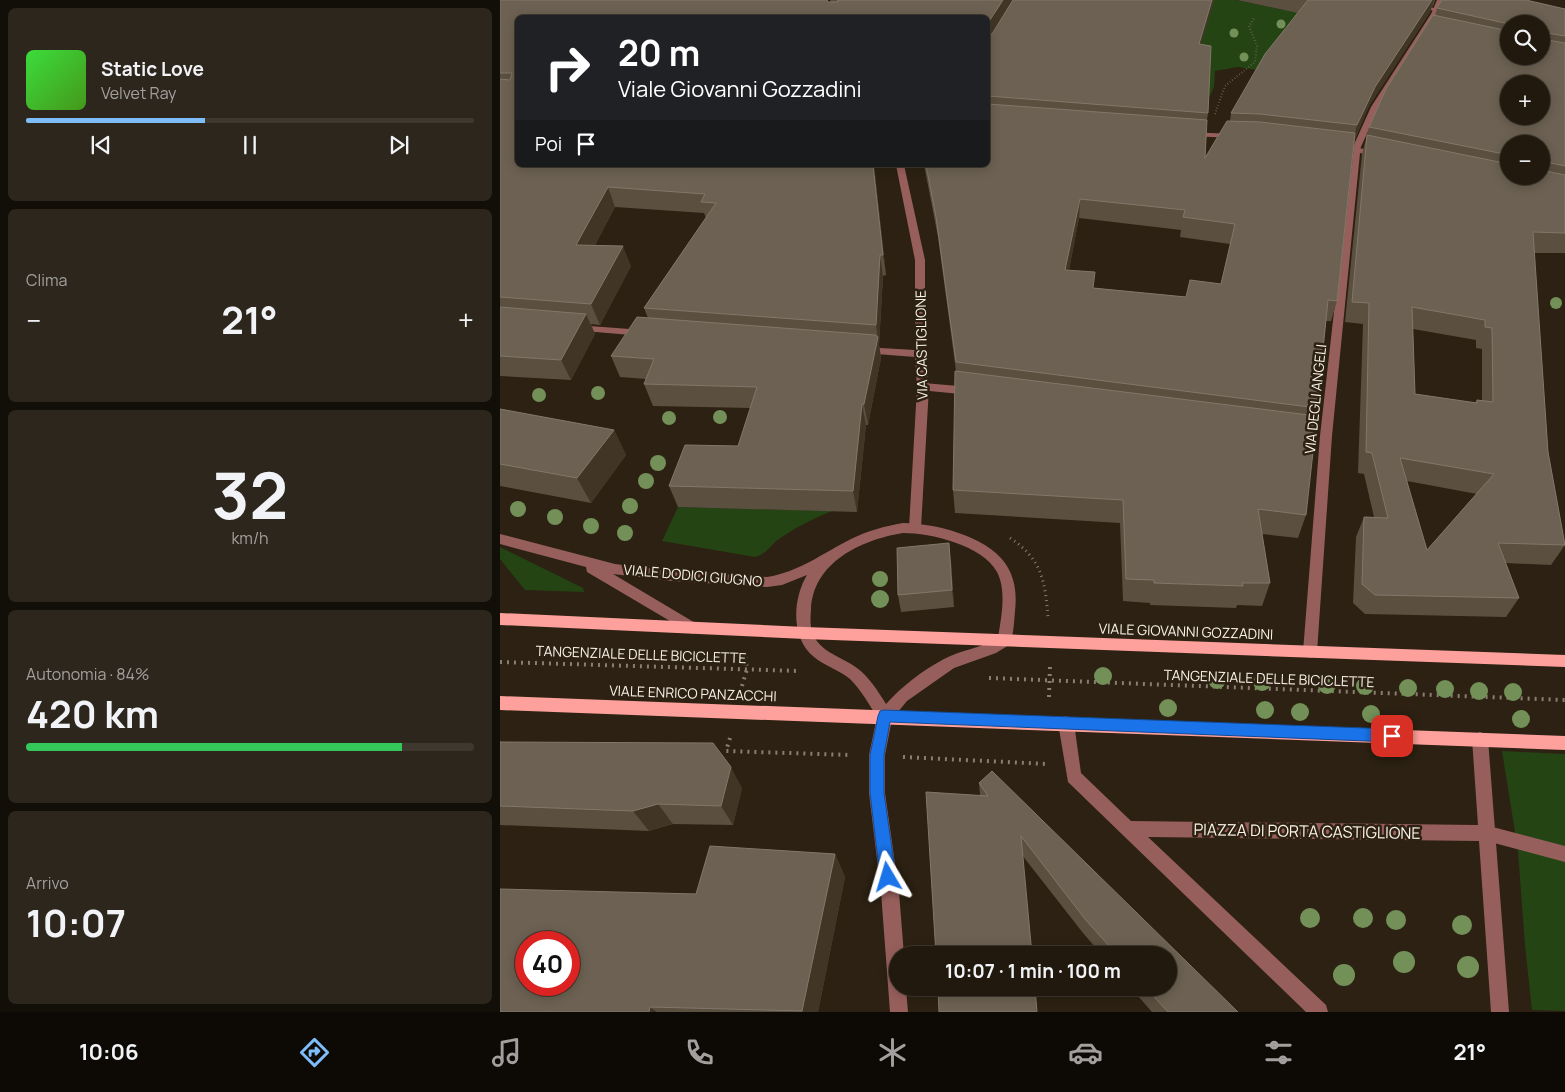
<!DOCTYPE html>
<html lang="it">
<head>
<meta charset="utf-8">
<style>
	body { margin:0; font-family:Manrope,sans-serif; background:#2d261c; color:#f1f3f6; height:100vh; display:flex; flex-direction:column; font-size:19px; white-space:nowrap }
	* { box-sizing:border-box; margin:0 }
	p { font-size:16px; color:#a2a09e }
	.icon { flex:none; width:28px; height:28px; fill:none; stroke:currentColor; stroke-width:2; stroke-linecap:round; stroke-linejoin:round }
	.map { position:relative; flex:1; overflow:hidden }
	.panel { display:flex; flex-direction:column; gap:8px; padding:8px; background:#120e08; width:500px }
	.panel>* { flex:none }
	.hud { position:absolute; left:15px; top:15px; width:475px; height:152px; border-radius:8px; box-shadow:0 2px 12px #0003,0 0 0 1px #3e382e; background:#202124; color:#fff; overflow:hidden }
	.controls { position:absolute; left:1000px; top:15px; display:grid; gap:10px }
	.controls a { display:grid; place-items:center; width:50px; height:50px; border-radius:50%; background:#21190e; box-shadow:0 2px 12px #0003,0 0 0 1px #3e382e; font-size:25px }
	.speed { position:absolute; left:15px; top:931px; display:flex; gap:10px; font-size:25px; font-weight:700; text-align:center }
	.speed>* { display:grid; place-content:center; width:65px; height:65px; border-radius:50%; background:#21190e; box-shadow:0 2px 12px #0003,0 0 0 1px #3e382e; line-height:1 }
	.speed .limit { border:8px solid #d22; background:#fff; color:#111 }
	.pin { position:absolute; display:grid; place-items:center; width:42px; height:42px; color:#fff; margin:-21px; border-radius:10px; box-shadow:0 2px 8px #0006 }
	.me { position:absolute; width:55px; margin:-28px; rotate:353deg; stroke-linejoin:round; filter:drop-shadow(0 0 4px #0008) }
	.turn { display:flex; align-items:center; gap:18px; height:105px; padding:0 20px; font-size:22px }
	.turn .icon { width:65px; height:65px; stroke-width:2.5 }
	.turn b { display:block; font-size:35px; line-height:42px }
	.then { display:flex; align-items:center; height:48px; padding:0 20px; background:#0003; gap:10px; font-size:19px }
	.big { font-size:38px; font-weight:700; line-height:1.1 }
	.panel .card { flex:1; display:flex; flex-direction:column; justify-content:center; gap:8px; min-width:0; padding:0 18px; border-radius:8px; background:#2d261c }
	.panel .dial { align-items:center; gap:0 }
	.dial b { font-size:65px; line-height:1 }
	.song { display:flex; align-items:center; gap:15px }
	.cover { width:60px; height:60px; border-radius:8px; background:linear-gradient(135deg,hsl(120 70% 55%),hsl(100 70% 35%)) }
	.played { height:5px; border-radius:2px; background:linear-gradient(90deg,#7fbdfa 40%,#3e382e 40%) }
	.keys { display:flex; justify-content:space-around; direction:ltr }
	.heat { display:flex; justify-content:space-between; align-items:center; font-size:28px; direction:ltr }
	.charge { height:8px; border-radius:4px; background:linear-gradient(90deg,#34c759 84%,#3e382e 0) }
	.trip { position:absolute; left:389px; top:946px; width:288px; height:50px; border-radius:25px; background:#21190e; box-shadow:0 2px 12px #0003,0 0 0 1px #3e382e; font-weight:700; line-height:50px; text-align:center }
	.menu { display:flex; height:80px; justify-content:space-around; align-items:center; background:#0d0a06; color:#a2a09e }
	.menu .icon { width:35px; height:35px }
	.menu .on { color:#7fbdfa }
	.menu b { font-size:22px; color:#f1f3f6 }
	main { display:flex; flex:1; min-height:0 }
	.map>svg:first-child { display:block }
</style>
</head>
<body>
<main>
<section class="panel">
<div class="card">
<div class="song"><i class="cover"></i><div><b>Static Love</b><p>Velvet Ray</p></div></div>
<div class="played"></div>
<div class="keys"><svg class="icon" aria-label="previous" viewBox="0 0 24 24"><path d="M18 5L8 12l10 7zM5 5v14"/></svg><svg class="icon" aria-label="pause" viewBox="0 0 24 24"><path d="M8 5v14M16 5v14"/></svg><svg class="icon" aria-label="next" viewBox="0 0 24 24"><path d="M6 5l10 7-10 7zM19 5v14"/></svg></div>
</div>
<div class="card"><p>Clima</p>
<div class="heat"><a>−</a><b class="big">21°</b><a>+</a></div>
</div>
<div class="card dial"><b>32</b><p>km/h</p></div>
<div class="card"><p>Autonomia · 84%</p><b class="big">420 km</b><div class="charge"></div></div>
<div class="card"><p>Arrivo</p><b class="big">10:07</b></div>
</section>
<div class="map">
<svg width="1065" height="1012" viewBox="0 0 1065 1012">
	<rect width="100%" height="100%" fill="#2c2112"/>
	<path fill="#244414" d="M630,0H736L784,10L857,15L757,70L738,67L715,71L714,87L708,100Z
		M178,507L332,511C313,519 296,527 279,539C270,545 267,554 255,557L162,541Z
		M0,547L83,588L84,592L25,590L0,559Z
		M1002,751L1065,754V1011L1032,1010L1025,946L1018,851Z"/>
	<g fill="none" stroke-linecap="round" stroke-linejoin="round">
		<path stroke="#887e72" stroke-width="2" stroke-dasharray="0.5 2.5" stroke-linecap="butt" d="M715,114L725,86L755,62L757,46L749,26L755,17"/>
		<path stroke="#887e72" stroke-width="3" stroke-dasharray="1 4" stroke-linecap="butt" d="M510,538C542,559 545,581 548,617"/>
		<path stroke="#887e72" stroke-width="4" stroke-dasharray="2 5" stroke-linecap="butt" d="M0,662L300,671
			M489,678L1065,700
			M242,686L247,669L245,655
			M549,697L550,666
			M230,738L226,751L350,755
			M403,757L547,764"/>
		<path fill="#975f5c" fill-rule="evenodd" d="M937,0H943L937,14L879,107L860,149L853,151L852,149L871,107L931,14Z
			M423,383L471,387L477,391L471,395L419,390L417,387Z"/>
		<path fill="#975f5c" fill-rule="evenodd" d="M985,825L1065,846V862L979,839L977,833L979,827Z"/>
		<path fill="#975f5c" fill-rule="evenodd" d="M890,0H902L938,9L935,11Z
			M686,132L734,134L738,136L734,138L689,136L685,134Z
			M833,145L856,147L882,154L878,157L860,153L832,436L817,652L815,656L810,658L805,656L803,652L820,436L852,152L833,149Z
			M396,165H404L425,260V354L429,387L421,528L420,531H410L409,528L417,387L415,357L363,353L358,350L363,347L415,350V260Z
			M76,325L143,330L148,333L143,336L72,330V326Z
			M566,716L571,718L574,723L581,773L631,821L978,825L972,739L975,734L980,732L985,734L988,739L1009,1012H991L979,841L648,837L826,1005L828,1012H806L568,782L558,723L561,718Z"/>
		<path fill="#975f5c" fill-rule="evenodd" d="M403,523C434,523 486,536 505,563C515,577 517,594 515,611C514,622 514,635 509,645L496,653L454,668L407,701L392,719L385,755V793L399,892L404,955H398V988H406L408,1012H390L381,892L369,793V755L377,717C369,704 361,690 350,679C339,670 325,666 314,657C290,638 293,598 307,575L282,585L267,587L172,581L113,574L197,624L199,628L197,632L192,634L87,572L86,567L0,544V534L115,564L172,571L267,577C299,572 323,553 351,539C367,531 385,526 403,523ZM403,533C431,533 482,545 497,572C507,591 501,618 498,638C481,648 461,650 444,659C423,670 401,687 386,704C378,691 369,677 357,668C344,658 326,654 316,640C310,632 310,620 311,610C313,562 361,540 403,533Z"/>
		<path fill="#fea19c" fill-rule="evenodd" d="M0,613L305,627L1065,655V667L305,639L0,625Z
			M0,696L1065,736V750L0,710Z"/>
	</g>
	<g fill="#729058">
		<circle cx="781" cy="24" r="4.5"/>
		<circle cx="734" cy="33" r="4.5"/>
		<circle cx="744" cy="57" r="4.5"/>
		<circle cx="1056" cy="303" r="6"/>
		<circle cx="98" cy="393" r="7"/>
		<circle cx="39" cy="395" r="7"/>
		<circle cx="220" cy="417" r="7"/>
		<circle cx="169" cy="418" r="7"/>
		<circle cx="158" cy="463" r="8"/>
		<circle cx="146" cy="481" r="8"/>
		<circle cx="130" cy="506" r="8"/>
		<circle cx="18" cy="509" r="8"/>
		<circle cx="55" cy="517" r="8"/>
		<circle cx="91" cy="526" r="8"/>
		<circle cx="125" cy="533" r="8"/>
		<circle cx="380" cy="579" r="8"/>
		<circle cx="380" cy="599" r="9"/>
		<circle cx="603" cy="676" r="9"/>
		<circle cx="717" cy="680" r="9"/>
		<circle cx="762" cy="682" r="9"/>
		<circle cx="827" cy="685" r="9"/>
		<circle cx="865" cy="686" r="9"/>
		<circle cx="908" cy="688" r="9"/>
		<circle cx="945" cy="689" r="9"/>
		<circle cx="979" cy="691" r="9"/>
		<circle cx="1013" cy="692" r="9"/>
		<circle cx="668" cy="708" r="9"/>
		<circle cx="765" cy="710" r="9"/>
		<circle cx="800" cy="712" r="9"/>
		<circle cx="871" cy="714" r="9"/>
		<circle cx="1021" cy="719" r="9"/>
		<circle cx="810" cy="918" r="10"/>
		<circle cx="863" cy="918" r="10"/>
		<circle cx="896" cy="920" r="10"/>
		<circle cx="962" cy="925" r="10"/>
		<circle cx="904" cy="962" r="11"/>
		<circle cx="968" cy="967" r="11"/>
		<circle cx="844" cy="975" r="11"/>
	</g>
	<path fill="#5b4f40" fill-rule="evenodd" d="M0,0L331,2L330,0H714L701,44L708,113L707,120L705,158L730,121L731,113L798,13L737,0H935L933,6H932L930,12L869,106L855,139L837,301L831,321H826L817,408L814,416L806,515L798,538L762,534L770,583L762,606L737,605L736,608L650,605V603L623,601L620,523L455,513L453,490L456,371L438,237L424,165H488V18H18L374,165L386,275L383,276L379,345L381,358L368,425H366L357,512L178,507L169,486L238,446L251,408L153,406L144,384L146,379L120,377L111,356L148,318L144,308L206,218L204,213L115,207L95,245L131,266L100,325L91,324L95,334L71,380L0,376ZM579,218L681,230L680,237L730,244L721,284L686,297L594,288L569,270Z
		M942,0H1029V1L1065,9V253H1034L1048,452L1065,545L1051,565L1006,563L1019,598L1006,617L865,614L853,603L856,537L864,517H874L864,474L858,473L863,324L845,322L862,154L869,127L935,16L937,8ZM1009,24H1041L1009,56ZM1009,144H1041V176H1009ZM913,329L976,340V348L982,349V401L977,400L975,403L915,394ZM907,481L977,494L927,550Z
		M0,409L114,430L126,455L91,503L0,486Z
		M451,560L454,607L401,612L398,595Z
		M0,740L1,742L242,788L233,825L173,824L149,831L0,825Z
		M479,783L738,1012H652L631,988H668V955H602L583,933L522,855L480,795Z
		M335,854L345,877L318,1012H0L196,894Z"/>
	<path fill="#413526" d="M503,0H515L488,41V23Z
		M712,0H714L696,62L699,44Z
		M932,0H934L930,12L869,106L852,145L857,125L875,87Z
		M373,165H374L386,275L383,255Z
		M108,187L115,207L84,265L76,245Z
		M580,199L579,218L565,290V270Z
		M123,246L131,266L100,325L91,304Z
		M380,255L383,276L379,345L376,325Z
		M86,314L95,334L71,380L61,360Z
		M378,337L381,358L368,425L364,404Z
		M362,404L366,425L357,512L353,491Z
		M114,430L126,455L91,503L77,478Z
		M449,543L451,560L454,607L452,590Z
		M231,767L242,788L233,825L221,806Z
		M158,804L173,824L149,831L133,811Z
		M335,854L345,877L318,1012H303L302,1011Z
		M150,1007L157,1012H149Z"/>
	<path fill="#6c6152" stroke="#827869" fill-rule="evenodd" d="M0,0H327L328,2H338V0H503L488,23V18H18V165H373L383,255H380L376,325L144,308L216,203L201,202L205,194L108,187L76,245L123,246L91,304L0,297V79L10,80L12,73H0Z
		M513,0H712L699,44L711,46L708,113L488,96V34H492Z
		M808,0H932L875,87L857,125L760,114L731,113L765,54Z
		M942,0H1026L1065,9V36L1047,33L1048,40L1065,43V166L1041,161V144H1009V155L869,127L886,89L933,15L1009,31V56H1041V24H1009L937,8ZM1009,84H1041V116H1009Z
		M488,104L707,120L705,158L727,121L760,122L855,133L837,301L828,300L817,408L456,362L436,217L426,165H488ZM580,199L685,210L683,217L735,224L721,284L690,280L686,297L593,288L595,272L565,270Z
		M867,135L1009,164V176H1041V170L1065,175V233L1033,232L1048,452L1065,545L998,543L1019,598L875,595L862,584L864,517L888,518L872,453L866,452L869,303L852,302ZM912,307L985,320V327L992,328L993,402L977,400V403L915,394ZM900,458L994,474L927,550Z
		M0,307L86,314L61,360L0,356Z
		M137,317L375,335L378,337L364,404H362L353,491L169,486L185,445L238,446L257,387L144,384L154,359L111,356Z
		M455,371L817,416L806,515L758,509L770,583H742L743,586L654,583V580L626,579L623,500L453,490Z
		M0,409L114,430L77,478L0,464Z
		M449,543L452,590L398,595L397,548Z
		M0,742L213,743L231,767L221,806L158,804L133,811L0,806Z
		M492,771L738,1012H668L646,988H668V955H617L585,919L521,836L532,955H436L426,792L488,796L479,783Z
		M210,846L335,854L302,1011L150,1007L149,1012H0V889L196,894ZM26,942H69V985H26Z
		M438,988H535L537,1012H439Z"/>
	<path fill="#1a73e8" stroke="#114b97" d="M384,710L892,729L896,731L898,736L896,740L892,742L390,722L384,755V793L396,877L393,883L388,885L382,883L380,877L370,793V755L378,716L380,711Z"/>
	<g text-anchor="middle" dominant-baseline="central" stroke-width="5" stroke-linejoin="round" paint-order="stroke">
		<g font-size="14" fill="#faf2e8" stroke="#2c2112">
			<text transform="translate(421 345) rotate(-91)">VIA CASTIGLIONE</text>
			<text transform="translate(815 399) rotate(-84)">VIA DEGLI ANGELI</text>
			<text transform="translate(193 575) rotate(5)">VIALE DODICI GIUGNO</text>
			<text transform="translate(686 631) rotate(2)">VIALE GIOVANNI GOZZADINI</text>
			<text transform="translate(141 654) rotate(2)">TANGENZIALE DELLE BICICLETTE</text>
			<text transform="translate(769 678) rotate(2)">TANGENZIALE DELLE BICICLETTE</text>
			<text transform="translate(193 693) rotate(2)">VIALE ENRICO PANZACCHI</text>
		</g>
		<g font-size="16" fill="#faf2e8" stroke="#2c2112">
			<text transform="translate(807 831) rotate(1)">PIAZZA DI PORTA CASTIGLIONE</text>
		</g>
	</g>
</svg>
<div class="controls">
<a><svg class="icon" aria-label="search" viewBox="0 0 24 24"><circle cx="10" cy="10" r="6"/><path d="M15 15l6 6"/></svg></a>
<a>+</a>
<a>−</a>
</div>
<div class="speed"><div class="limit">40</div></div>
<div class="pin" style="left:892px;top:736px;background:#d93025"><svg class="icon" aria-label="arrive" viewBox="0 0 24 24"><path d="M6 21V4h12l-3 4 3 4H6"/></svg></div>
<svg class="me" style="left:388px;top:877px" viewBox="-20 -20 40 40"><path d="M0-17L14 15 0 8-14 15z" fill="#1a73e8" stroke="#fff" stroke-width="4"/></svg>
<div class="trip">10:07 · 1 min · 100 m</div>
<div class="hud">
<div class="turn"><svg class="icon" aria-label="right" viewBox="0 0 24 24"><path d="M7 20v-9h11M14 6l5 5-5 5"/></svg><div><b>20 m</b>Viale Giovanni Gozzadini</div></div>
<div class="then">Poi<svg class="icon" aria-label="arrive" viewBox="0 0 24 24"><path d="M6 21V4h12l-3 4 3 4H6"/></svg></div>
</div>
</div>
</main>
<nav class="menu">
<b>10:06</b>
<svg class="icon on" aria-label="directions" viewBox="0 0 24 24"><path d="M12 3l9 9-9 9-9-9zM9 14v-3h6M13 9l2 2-2 2"/></svg>
<svg class="icon" aria-label="music" viewBox="0 0 24 24"><path d="M9 18V5l10-2v13"/><circle cx="6" cy="18" r="3"/><circle cx="16" cy="16" r="3"/></svg>
<svg class="icon" aria-label="phone" viewBox="0 0 24 24"><path d="M5 4h4l2 5-3 2q2 4 5 5l2-3 5 2v4C11 20 4 13 5 4z"/></svg>
<svg class="icon" aria-label="climate" viewBox="0 0 24 24"><path d="M12 3v18M4 7l16 10M4 17L20 7"/></svg>
<svg class="icon" aria-label="car" viewBox="0 0 24 24"><path d="M5 17H2v-5l4-1 3-4h7l3 4 3 1v5h-3M9 17h6M6 11h13"/><circle cx="7" cy="17" r="2"/><circle cx="17" cy="17" r="2"/></svg>
<svg class="icon" aria-label="filters" viewBox="0 0 24 24"><path d="M4 7h16M4 17h16"/><circle cx="9" cy="7" r="2"/><circle cx="15" cy="17" r="2"/></svg>
<b>21°</b>
</nav>
</body>
</html>
